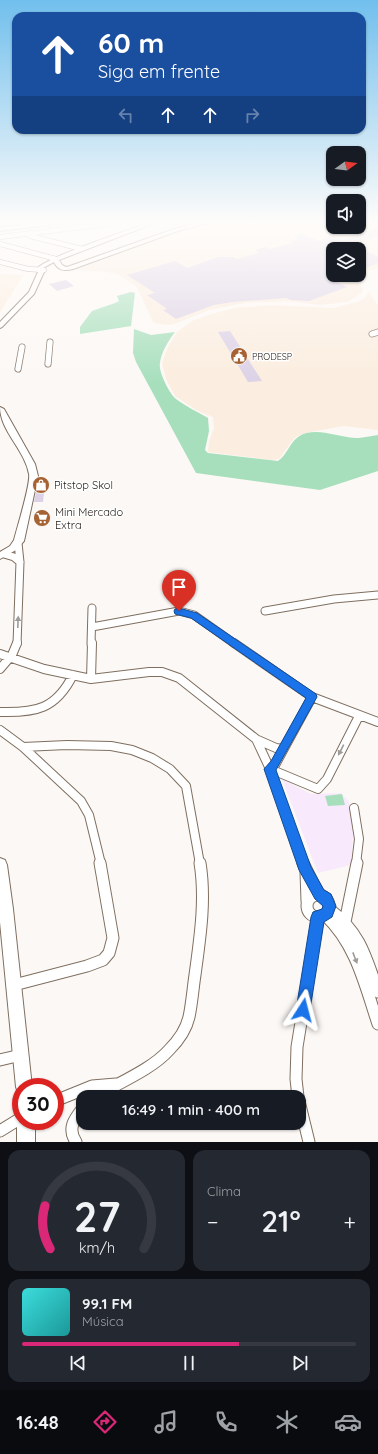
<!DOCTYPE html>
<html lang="pt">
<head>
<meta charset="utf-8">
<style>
	body { margin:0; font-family:Quicksand,sans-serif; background:#242831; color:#f1f3f6; height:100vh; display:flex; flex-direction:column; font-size:15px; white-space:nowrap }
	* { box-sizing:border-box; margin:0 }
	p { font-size:13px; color:#9ea1a6 }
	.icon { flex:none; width:22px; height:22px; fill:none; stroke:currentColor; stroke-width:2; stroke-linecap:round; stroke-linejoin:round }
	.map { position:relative; height:1142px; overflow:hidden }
	.drawer { display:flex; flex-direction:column; gap:8px; padding:8px; background:#0d0f14; flex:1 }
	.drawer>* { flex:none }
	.banner { position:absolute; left:12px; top:12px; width:354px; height:122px; border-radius:12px; box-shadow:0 1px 3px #0004; background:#1a4fa0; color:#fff; overflow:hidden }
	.needle { width:26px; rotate:75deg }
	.controls { position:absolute; left:326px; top:146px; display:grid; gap:8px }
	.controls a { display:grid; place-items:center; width:40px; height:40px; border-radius:8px; background:#171b24; box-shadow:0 1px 3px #0004; font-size:20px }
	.speed { position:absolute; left:12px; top:1078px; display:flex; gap:8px; font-size:20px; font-weight:700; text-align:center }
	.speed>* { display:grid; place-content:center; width:52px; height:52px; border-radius:50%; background:#171b24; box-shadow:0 1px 3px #0004; line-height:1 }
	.speed .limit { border:6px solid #d22; background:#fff; color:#111 }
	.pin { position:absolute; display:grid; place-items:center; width:34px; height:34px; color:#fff; margin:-41px -17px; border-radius:50% 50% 50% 0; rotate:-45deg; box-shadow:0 0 4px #0007 }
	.pin .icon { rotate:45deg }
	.me { position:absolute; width:44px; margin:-22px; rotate:9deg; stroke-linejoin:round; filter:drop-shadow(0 0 3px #0008) }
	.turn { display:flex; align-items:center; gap:14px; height:84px; padding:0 20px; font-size:18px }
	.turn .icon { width:52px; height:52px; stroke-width:2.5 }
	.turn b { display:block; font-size:28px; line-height:34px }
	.lanes { display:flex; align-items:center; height:38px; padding:0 20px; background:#0003; justify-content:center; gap:20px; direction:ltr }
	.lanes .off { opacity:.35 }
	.big { font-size:30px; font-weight:600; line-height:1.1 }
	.drawer .widget { flex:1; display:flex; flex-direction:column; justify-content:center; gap:6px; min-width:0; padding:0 14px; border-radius:12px; background:#242831 }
	.drawer .dial { align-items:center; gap:0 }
	.dial svg { height:104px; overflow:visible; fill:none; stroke:#363941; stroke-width:7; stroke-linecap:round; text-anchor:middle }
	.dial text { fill:#f1f3f6; stroke:none }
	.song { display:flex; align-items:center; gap:12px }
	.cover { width:48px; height:48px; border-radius:6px; background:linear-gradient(135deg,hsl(180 70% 55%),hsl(180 70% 35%)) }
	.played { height:4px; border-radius:2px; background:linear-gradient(90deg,#db2777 65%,#363941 65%) }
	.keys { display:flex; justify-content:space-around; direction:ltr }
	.heat { display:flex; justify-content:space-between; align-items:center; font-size:22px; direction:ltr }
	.drawer .tiles { flex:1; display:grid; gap:8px; grid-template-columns:1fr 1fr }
	.widget:last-child { grid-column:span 2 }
	.trip { position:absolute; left:76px; top:1090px; width:230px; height:40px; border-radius:12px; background:#171b24; box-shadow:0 1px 3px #0004; font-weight:600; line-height:40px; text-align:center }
	.tab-bar { display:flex; height:64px; justify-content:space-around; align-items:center; background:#090b0e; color:#9ea1a6 }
	.tab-bar .icon { width:28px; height:28px }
	.tab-bar .current { color:#db2777 }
	.tab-bar b { font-size:18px; color:#f1f3f6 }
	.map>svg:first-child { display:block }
</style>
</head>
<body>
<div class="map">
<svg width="378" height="1142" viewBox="0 0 378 1142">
	<rect width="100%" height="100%" fill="#fcf8f5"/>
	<path fill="#fbeddf" d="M216,223H333V227H359V223H378V269L359,272V249H333V275H356L357,281L363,289L362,293L347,302L320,305L287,301L245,303L209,310L174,324L168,325L159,324L153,322L137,287L119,275L107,272L74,270L161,237Z
		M0,274L23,275L0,313Z
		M369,291L378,306V430L344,426L310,432L297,436L292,441L279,459L271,460L208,452L209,442L214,428L213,417L198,411L175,396L166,379L162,363L168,347L177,332L192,321L211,314L234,308L271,305L333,308L357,302L365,298Z"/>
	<path fill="#f8e9fd" d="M282,779L311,794L341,793L349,802L353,835L351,865L318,873Z"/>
	<path fill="#a7dfbc" d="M131,292L135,293L131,326L80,334V327L92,311L115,303L119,301L117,296Z
		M134,329L151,335L175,332C169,340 161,352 160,363C158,371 169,393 176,399C185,406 198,412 208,418L209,431L205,450L208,453L278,461C287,455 289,444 298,437C316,425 340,439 359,438C366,437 372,436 378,435V471L320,490L196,473L136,362L133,353Z
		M342,794L345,805L328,806L325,796Z"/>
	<path fill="#dcd1e6" d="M378,227V236L354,245L378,257V263L362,269L359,268V249H333V280L347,287L309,301L291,300L286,298L233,302L214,305L176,319L163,310L167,309L147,295L155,293L127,275L175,261L187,268L219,257H233L237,259L259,253L255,250L265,247L270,249L293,243L290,241L298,239L293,237L303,234L318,241L333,236L342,240Z
		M66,280L74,286L57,291L49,284Z
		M230,331L262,381L248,382L218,332Z
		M36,493H44L43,502H34Z"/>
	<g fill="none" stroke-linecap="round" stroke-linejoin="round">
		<g stroke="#7f6f60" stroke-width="5.5">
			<path id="street-far4" d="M30,236L82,249
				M0,237L115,223
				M0,244L56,259
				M0,262L28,269L44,270"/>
		</g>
		<g stroke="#7f6f60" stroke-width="7">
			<path id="street-far3" d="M372,334L378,332
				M48,364L50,342
				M18,369L22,347"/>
		</g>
		<g stroke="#7f6f60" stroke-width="9">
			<path id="street-far2" d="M4,554L14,557L20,562
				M265,611L334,599L378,595
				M92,627L179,611L194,615L235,644
				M17,644L20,562L18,543
				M91,644L92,608"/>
		</g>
		<g stroke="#7f6f60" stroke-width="10">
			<path id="street-far1" d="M234,643L312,697L378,722
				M0,654L44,669L91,679L149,672H162L179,678L256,739L270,769L304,864
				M0,669L12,655L17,643
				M91,679L92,643
				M0,712C36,713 56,709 73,675
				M0,730L23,747L81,801L89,815L101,864
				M258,740L276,748L283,749
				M23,747L67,745L111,746L132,750L152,758L170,769L186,786L200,864
				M270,769L318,789L327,779L359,716
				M270,769L275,765L312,697
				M354,808L359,839L356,864"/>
		</g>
		<g stroke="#7f6f60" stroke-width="13">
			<path id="street" d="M303,863L319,895
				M306,872L307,901
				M307 906a11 11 0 1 1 22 0a11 11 0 1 1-22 0Z
				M329,909C360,932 366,957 378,992
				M325,915C356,944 365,985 378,1024
				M345,922L357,863
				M14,985L87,966L103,960L109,953L113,938L100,863
				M0,1060L21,1055
				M95,1097C118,1083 151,1070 169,1050C178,1041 186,1030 189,1017C192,1003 193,988 195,975C200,938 206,900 200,863
				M298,1097L296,1079L297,1047L318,917
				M55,1101L92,1086L116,1084
				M299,1101L309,1142
				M0,1131L21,1118
				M76,1142C67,1129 74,1119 83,1108"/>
		</g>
		<g stroke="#7f6f60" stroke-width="2">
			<path id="secondary" d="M39,223H53L50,225L0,231V227Z
				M148,223H155L59,260L62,265L66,267L70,266L174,229L199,223H207L178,231L73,269C65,271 58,271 54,262L43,268L44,272L34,294L2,327L0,328V322L29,292L38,272L36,270C40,259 132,229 148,223Z
				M0,407L4,409L35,464L38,476L24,541L16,550L0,559V552L10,546L14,540C17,528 31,483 29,474C25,450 0,431 0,407Z
				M0,858L5,860L7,865L13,909L32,1087H21V1094L18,1093L16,1087L0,922Z
				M21,1114V1121H35V1142H17V1121Z"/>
		</g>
		<use href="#street-far4" stroke="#fff" stroke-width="4.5"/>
		<use href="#street-far3" stroke="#fff" stroke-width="5.5"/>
		<use href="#street-far2" stroke="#fff" stroke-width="7"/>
		<use href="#street-far1" stroke="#fff" stroke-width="8"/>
		<use href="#street" stroke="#fff" stroke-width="11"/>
		<use href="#secondary" fill="#fff" fill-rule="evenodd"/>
	</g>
	<defs><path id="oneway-solid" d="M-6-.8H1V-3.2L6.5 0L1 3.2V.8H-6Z"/></defs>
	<g fill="#9e9b98">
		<use href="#oneway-solid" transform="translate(18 622) rotate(-88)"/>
		<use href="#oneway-solid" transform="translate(341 750) rotate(117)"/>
		<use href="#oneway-solid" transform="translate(355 958) rotate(69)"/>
	</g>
	<linearGradient id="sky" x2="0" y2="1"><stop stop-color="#71bfed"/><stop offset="0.58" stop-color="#fefcfa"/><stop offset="1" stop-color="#fefcfa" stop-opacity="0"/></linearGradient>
	<rect width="378" height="383" fill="url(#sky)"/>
	<path fill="#1a73e8" stroke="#114b97" d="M179,608L197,613L316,694L317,697L276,770L311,867L324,890L331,894L336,906L332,917L324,922L310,1010L308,1015L303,1017L298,1015L296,1010L311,917L313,912L322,909L323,906L315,899L299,870L264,769L271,761L306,698L191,618L175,614L174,611L175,609Z"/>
	<defs>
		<g id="civic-disc" transform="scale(0.9)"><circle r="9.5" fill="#a66232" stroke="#fff"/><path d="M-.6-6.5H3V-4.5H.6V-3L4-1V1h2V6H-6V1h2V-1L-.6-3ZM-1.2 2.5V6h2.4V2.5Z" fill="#fff"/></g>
		<g id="shop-disc" transform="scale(0.9)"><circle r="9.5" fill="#a66232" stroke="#fff"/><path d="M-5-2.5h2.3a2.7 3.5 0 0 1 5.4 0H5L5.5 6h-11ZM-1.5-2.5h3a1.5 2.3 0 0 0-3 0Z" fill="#fff"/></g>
		<g id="supermarket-disc" transform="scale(0.9)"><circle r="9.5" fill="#a66232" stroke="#fff"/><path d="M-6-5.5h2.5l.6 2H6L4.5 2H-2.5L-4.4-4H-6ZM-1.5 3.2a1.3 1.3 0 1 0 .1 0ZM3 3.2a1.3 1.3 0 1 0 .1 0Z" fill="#fff"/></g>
	</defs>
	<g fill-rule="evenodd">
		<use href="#civic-disc" x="239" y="356"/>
		<use href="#shop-disc" x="41" y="485"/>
		<use href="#supermarket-disc" x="42" y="518"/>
	</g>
	<g text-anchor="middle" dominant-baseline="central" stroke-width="3" stroke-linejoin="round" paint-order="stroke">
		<g font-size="9" fill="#28211b" stroke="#fff" text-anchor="start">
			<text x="252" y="356">PRODESP</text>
		</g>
		<g font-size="11" fill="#28211b" stroke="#fff" text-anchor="start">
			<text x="54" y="485">Pitstop Skol</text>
			<text x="55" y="512">Mini Mercado<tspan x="55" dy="13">Extra</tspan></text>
		</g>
	</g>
</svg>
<div class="controls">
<a><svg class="needle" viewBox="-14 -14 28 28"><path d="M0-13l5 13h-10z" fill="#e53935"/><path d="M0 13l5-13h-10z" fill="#9ea1a6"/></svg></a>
<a><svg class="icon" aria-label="sound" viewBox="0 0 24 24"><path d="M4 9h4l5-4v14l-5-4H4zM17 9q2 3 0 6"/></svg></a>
<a><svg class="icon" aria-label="layers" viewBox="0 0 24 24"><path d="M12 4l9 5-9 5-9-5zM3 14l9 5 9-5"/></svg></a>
</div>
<div class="speed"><div class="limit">30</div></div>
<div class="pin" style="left:179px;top:611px;background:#d93025"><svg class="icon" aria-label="arrive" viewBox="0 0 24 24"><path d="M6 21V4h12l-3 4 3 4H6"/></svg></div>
<svg class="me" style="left:303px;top:1010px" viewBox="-20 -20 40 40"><path d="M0-17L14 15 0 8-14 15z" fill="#1a73e8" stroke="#fff" stroke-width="4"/></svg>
<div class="trip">16:49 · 1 min · 400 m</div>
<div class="banner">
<div class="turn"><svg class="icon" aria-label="ahead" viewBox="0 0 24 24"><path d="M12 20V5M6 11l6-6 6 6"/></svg><div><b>60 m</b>Siga em frente</div></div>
<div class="lanes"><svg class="icon off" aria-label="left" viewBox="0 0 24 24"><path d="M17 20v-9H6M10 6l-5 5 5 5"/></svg><svg class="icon" aria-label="ahead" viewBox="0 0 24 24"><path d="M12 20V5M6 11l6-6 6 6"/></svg><svg class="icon" aria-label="ahead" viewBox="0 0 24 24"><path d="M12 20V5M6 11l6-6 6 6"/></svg><svg class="icon off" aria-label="right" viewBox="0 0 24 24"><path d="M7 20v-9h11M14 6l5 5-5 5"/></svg></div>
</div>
</div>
<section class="drawer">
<div class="tiles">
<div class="widget dial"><svg viewBox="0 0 100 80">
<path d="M14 69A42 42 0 1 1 86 69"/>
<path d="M14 69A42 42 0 0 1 10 36" stroke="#db2777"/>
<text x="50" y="56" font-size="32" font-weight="700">27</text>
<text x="50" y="72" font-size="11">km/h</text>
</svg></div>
<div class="widget"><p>Clima</p>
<div class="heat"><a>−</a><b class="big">21°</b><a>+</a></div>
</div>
<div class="widget">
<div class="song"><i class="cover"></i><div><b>99.1 FM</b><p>Música</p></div></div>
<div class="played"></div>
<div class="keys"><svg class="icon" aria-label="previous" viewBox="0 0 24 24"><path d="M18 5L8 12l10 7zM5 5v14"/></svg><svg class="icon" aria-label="pause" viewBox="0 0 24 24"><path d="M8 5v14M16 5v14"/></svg><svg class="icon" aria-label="next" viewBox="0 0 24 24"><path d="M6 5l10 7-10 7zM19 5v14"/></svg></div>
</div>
</div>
</section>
<nav class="tab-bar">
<b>16:48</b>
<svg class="icon current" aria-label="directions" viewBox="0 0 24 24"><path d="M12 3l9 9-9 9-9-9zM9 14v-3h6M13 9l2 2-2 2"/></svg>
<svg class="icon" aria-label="music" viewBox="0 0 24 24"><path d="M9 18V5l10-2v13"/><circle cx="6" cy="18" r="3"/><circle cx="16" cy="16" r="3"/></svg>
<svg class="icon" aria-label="phone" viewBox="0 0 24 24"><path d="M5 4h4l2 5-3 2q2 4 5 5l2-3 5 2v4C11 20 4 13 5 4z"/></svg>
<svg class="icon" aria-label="climate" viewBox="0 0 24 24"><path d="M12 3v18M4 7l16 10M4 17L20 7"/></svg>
<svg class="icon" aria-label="car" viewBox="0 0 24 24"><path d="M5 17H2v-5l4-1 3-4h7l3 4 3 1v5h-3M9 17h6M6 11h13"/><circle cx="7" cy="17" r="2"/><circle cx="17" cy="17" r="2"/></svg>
</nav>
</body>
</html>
